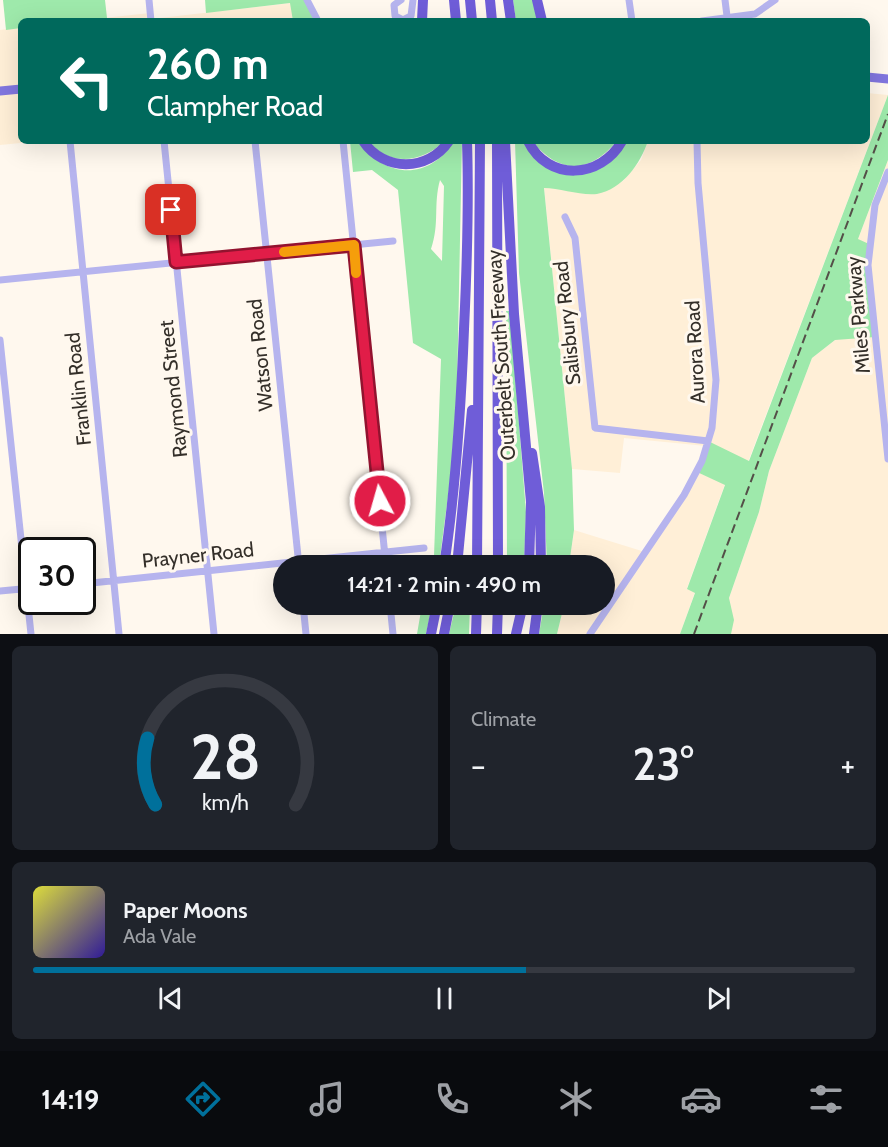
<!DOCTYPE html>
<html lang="en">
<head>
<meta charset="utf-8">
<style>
	body { margin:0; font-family:Cabin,sans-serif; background:#20242c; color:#f1f3f6; height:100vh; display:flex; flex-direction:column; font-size:22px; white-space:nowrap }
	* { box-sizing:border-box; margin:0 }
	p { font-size:20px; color:#9ea1a6 }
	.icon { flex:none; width:33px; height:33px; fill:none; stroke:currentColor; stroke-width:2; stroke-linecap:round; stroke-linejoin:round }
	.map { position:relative; height:634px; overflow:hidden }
	.details { display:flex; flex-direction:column; gap:12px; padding:12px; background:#0d0f14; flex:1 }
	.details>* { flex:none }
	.hud { position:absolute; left:18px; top:18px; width:852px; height:126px; border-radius:9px; box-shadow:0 6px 24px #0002; background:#00695c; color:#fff; overflow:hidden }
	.speed { position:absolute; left:18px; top:537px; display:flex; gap:12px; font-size:30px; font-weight:700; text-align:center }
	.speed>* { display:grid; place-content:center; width:78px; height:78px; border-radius:50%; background:#171b24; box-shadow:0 6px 24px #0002; line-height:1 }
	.speed .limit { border:3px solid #111; border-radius:9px; background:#fff; color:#111 }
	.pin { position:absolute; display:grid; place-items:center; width:51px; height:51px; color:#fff; margin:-26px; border-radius:12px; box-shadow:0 3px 9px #0006 }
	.me { position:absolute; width:66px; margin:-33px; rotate:354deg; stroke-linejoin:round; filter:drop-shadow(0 0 4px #0008) }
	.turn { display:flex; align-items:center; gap:21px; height:126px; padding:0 30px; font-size:27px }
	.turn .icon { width:78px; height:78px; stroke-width:2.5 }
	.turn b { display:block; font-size:42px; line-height:51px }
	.big { font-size:45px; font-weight:600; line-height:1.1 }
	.details .card { flex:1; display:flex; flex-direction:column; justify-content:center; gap:9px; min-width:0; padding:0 21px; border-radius:9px; background:#20242c }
	.details .dial { align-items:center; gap:0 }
	.dial svg { height:156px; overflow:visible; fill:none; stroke:#363941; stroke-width:7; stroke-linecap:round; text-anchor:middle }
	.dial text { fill:#f1f3f6; stroke:none }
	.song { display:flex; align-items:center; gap:18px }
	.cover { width:72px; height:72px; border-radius:9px; background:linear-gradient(135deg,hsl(60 70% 55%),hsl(250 70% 35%)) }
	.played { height:6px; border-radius:3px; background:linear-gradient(90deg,#00709b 60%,#363941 60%) }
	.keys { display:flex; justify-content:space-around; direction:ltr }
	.heat { display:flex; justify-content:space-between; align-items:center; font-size:33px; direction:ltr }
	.details .tiles { flex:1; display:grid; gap:12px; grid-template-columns:1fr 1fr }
	.card:last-child { grid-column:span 2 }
	.trip { position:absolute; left:273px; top:555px; width:342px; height:60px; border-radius:30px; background:#171b24; box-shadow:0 6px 24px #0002; font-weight:600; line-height:60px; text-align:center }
	.menu { display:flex; height:96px; justify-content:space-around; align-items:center; background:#090b0e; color:#9ea1a6 }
	.menu .icon { width:42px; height:42px }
	.menu .selected { color:#00709b }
	.menu b { font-size:27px; color:#f1f3f6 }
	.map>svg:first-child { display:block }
</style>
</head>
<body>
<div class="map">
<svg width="888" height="634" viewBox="0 0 888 634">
	<rect width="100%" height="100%" fill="#fff8ee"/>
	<path fill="#ffefd7" d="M291,3L293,21H76L150,13L151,19Z
		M21,27V141H41L0,145V30Z
		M867,93L888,95L748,462L716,447L624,438L620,473L572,469L544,187L597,194L623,181L641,160L648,141H867Z
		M888,160V634H731L729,598L759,512L769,471L812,358L835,340L858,239Z
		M697,472L725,484L687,588L695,592L680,634H557L564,605L604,604V566L569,565L574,530L645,552Z"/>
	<path fill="#9ee9ab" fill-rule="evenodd" d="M3,0H105L107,18L79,21H21V28L6,30Z
		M205,0H307L318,21H293L290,3L206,13Z
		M513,0H534L539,21H516Z
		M888,95V160L858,239L869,244L875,337L835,340L812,358L769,471L759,512L729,598L734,620L731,634H680L695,593L687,589L725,485L697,472L708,441L749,461Z
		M350,141H357C385,177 427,183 454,141H462L457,388L451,473L439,565H431L434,556L441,359L413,343L398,190L372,170L353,172ZM440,180L444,186L442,261L431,249C440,223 433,205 440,180Z
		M369,141H444C423,163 388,167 369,141Z
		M515,141H524L534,155L584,174L625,141H648C640,164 623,189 597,194C581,196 560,188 544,188L572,469L574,530L569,565H547L544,493L519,273Z
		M532,141H617C589,174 560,175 532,141Z
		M506,311H510L526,512L524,565H507Z
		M422,605H432L426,634H417Z
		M456,605H470L469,634H449Z
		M544,605H564L557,634H539Z"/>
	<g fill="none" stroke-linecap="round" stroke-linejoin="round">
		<path stroke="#b6b4ee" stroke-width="7" d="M149,0L151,21
			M307,0L318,21
			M401,0L394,5L395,16L403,20L411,16L413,0
			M629,0L632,21
			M725,0L727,16
			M702,21L755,14L775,0
			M70,141L119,634
			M164,141L214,634
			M255,141L299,566
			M343,141L386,566
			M888,172L875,205L868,265L888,459
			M565,217L575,238L595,428L708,441
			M0,280L393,241
			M0,340L31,634
			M82,584L424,548
			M0,591L32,588
			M303,604L306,634
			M390,604L393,634
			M590,634L684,495L702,461L712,428L716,380L698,183L697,141"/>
		<path stroke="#8176df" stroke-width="9" d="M867,77L888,79
			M0,91L21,89"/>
		<path stroke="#6f5dd8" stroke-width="10" d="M454,0L456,21
			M470,0L472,21
			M490,0L492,21
			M508,0L511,21
			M537,0L542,21
			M422,21L423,0
			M363,141C384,172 428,172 449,141
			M497,141L498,566
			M505,141L514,314L531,502L529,566
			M528,141C548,182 601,179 622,141
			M532,453L540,507L541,566
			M444,566C456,487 461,408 464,329C467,266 469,203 467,141
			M457,566L472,410
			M477,566L480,141
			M431,634L437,604
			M444,634L450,604
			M476,634L477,604
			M497,634L498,604
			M516,634L523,604
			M534,634L538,604"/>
		<path stroke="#544f48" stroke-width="2" stroke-dasharray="9 4.5" stroke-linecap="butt" d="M694,634L888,114"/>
	</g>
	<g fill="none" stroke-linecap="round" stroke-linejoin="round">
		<g stroke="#92132f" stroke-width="15">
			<path id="route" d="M171,210L176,262L354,245L380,501"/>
		</g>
		<use href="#route" stroke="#e11d48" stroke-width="10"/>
		<path stroke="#f59e0b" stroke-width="10" d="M284,252L354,245L356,273"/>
	</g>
	<g text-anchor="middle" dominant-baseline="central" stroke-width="6" stroke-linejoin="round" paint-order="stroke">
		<g font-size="20" fill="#342f29" stroke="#fff8ee">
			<text transform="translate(858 315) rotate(-95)">Miles Parkway</text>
			<text transform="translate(567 323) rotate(-96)">Salisbury Road</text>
			<text transform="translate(695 352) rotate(-93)">Aurora Road</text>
			<text transform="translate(260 355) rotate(-96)">Watson Road</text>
			<text transform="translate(501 355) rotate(-94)">Outerbelt South Freeway</text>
			<text transform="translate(78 389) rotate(-96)">Franklin Road</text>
			<text transform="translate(173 389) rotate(-96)">Raymond Street</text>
			<text transform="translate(198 555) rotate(-6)">Prayner Road</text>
		</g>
	</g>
</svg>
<div class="speed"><div class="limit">30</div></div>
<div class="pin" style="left:171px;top:210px;background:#d93025"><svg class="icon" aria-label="arrive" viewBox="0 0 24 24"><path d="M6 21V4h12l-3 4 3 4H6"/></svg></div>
<svg class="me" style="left:380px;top:501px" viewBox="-20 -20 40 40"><circle r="17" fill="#e11d48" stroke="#fff" stroke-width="3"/><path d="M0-11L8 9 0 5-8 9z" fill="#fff"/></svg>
<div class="trip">14:21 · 2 min · 490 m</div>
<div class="hud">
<div class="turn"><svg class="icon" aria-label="left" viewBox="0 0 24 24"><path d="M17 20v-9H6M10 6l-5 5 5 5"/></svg><div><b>260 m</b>Clampher Road</div></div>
</div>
</div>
<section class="details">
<div class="tiles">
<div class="card dial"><svg viewBox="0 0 100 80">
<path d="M14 69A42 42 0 1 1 86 69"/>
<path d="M14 69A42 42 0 0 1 10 35" stroke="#00709b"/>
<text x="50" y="56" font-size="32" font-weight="700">28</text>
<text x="50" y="72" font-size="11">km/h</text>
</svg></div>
<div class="card"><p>Climate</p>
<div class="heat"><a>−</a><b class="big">23°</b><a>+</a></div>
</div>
<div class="card">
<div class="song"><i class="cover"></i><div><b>Paper Moons</b><p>Ada Vale</p></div></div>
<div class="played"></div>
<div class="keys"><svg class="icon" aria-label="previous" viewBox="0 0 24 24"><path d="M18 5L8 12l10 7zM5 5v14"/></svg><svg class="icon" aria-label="pause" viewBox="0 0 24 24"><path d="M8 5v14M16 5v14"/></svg><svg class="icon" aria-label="next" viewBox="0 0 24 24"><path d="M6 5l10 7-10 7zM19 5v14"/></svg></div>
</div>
</div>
</section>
<nav class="menu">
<b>14:19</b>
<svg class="icon selected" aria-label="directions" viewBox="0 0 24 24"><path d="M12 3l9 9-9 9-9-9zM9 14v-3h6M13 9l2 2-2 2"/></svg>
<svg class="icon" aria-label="music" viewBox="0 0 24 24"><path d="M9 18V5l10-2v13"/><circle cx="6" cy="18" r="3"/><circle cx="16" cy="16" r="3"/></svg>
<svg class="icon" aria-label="phone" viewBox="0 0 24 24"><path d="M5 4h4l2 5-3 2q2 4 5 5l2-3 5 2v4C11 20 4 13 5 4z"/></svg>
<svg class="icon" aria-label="climate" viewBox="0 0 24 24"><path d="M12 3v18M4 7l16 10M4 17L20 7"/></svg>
<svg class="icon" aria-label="car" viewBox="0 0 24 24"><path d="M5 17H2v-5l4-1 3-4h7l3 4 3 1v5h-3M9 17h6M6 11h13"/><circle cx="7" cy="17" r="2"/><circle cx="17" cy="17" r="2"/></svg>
<svg class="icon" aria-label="filters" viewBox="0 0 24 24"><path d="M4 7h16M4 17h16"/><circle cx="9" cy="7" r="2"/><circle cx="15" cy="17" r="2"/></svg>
</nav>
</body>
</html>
